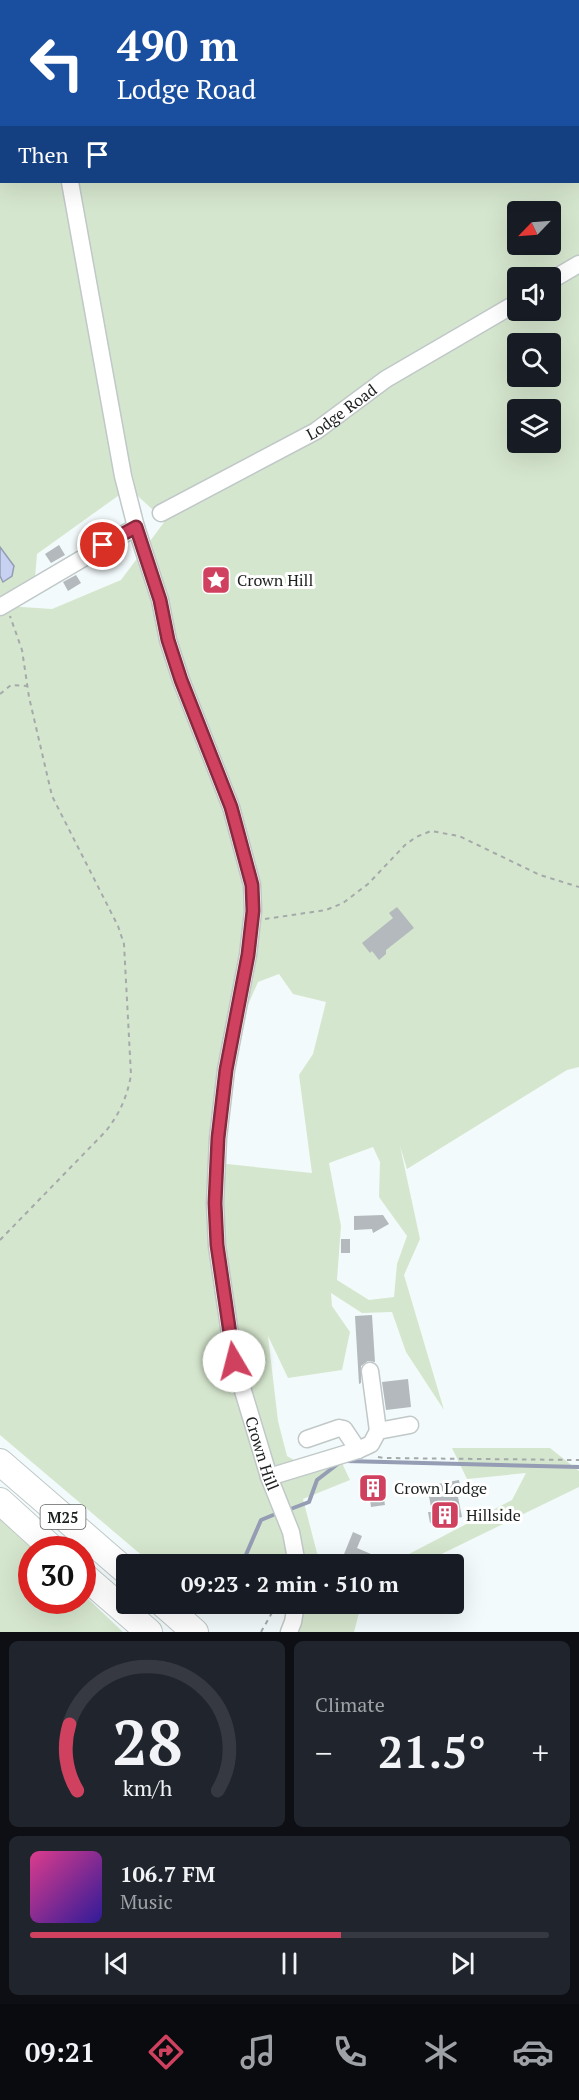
<!DOCTYPE html>
<html lang="en">
<head>
<meta charset="utf-8">
<style>
	body { margin:0; font-family:"PT Serif",serif; background:#20242c; color:#f1f3f6; height:100vh; display:flex; flex-direction:column; font-size:22px; white-space:nowrap }
	* { box-sizing:border-box; margin:0 }
	p { font-size:20px; color:#9ea1a6 }
	.icon { flex:none; width:33px; height:33px; fill:none; stroke:currentColor; stroke-width:2; stroke-linecap:round; stroke-linejoin:round }
	.map { position:relative; height:1632px; overflow:hidden }
	.drawer { display:flex; flex-direction:column; gap:9px; padding:9px; background:#0d0f14; flex:1 }
	.drawer>* { flex:none }
	.hud { position:absolute; left:0px; top:0px; width:579px; height:183px; box-shadow:0 6px 24px #0002; background:#1a4fa0; color:#fff; overflow:hidden }
	.needle { width:39px; rotate:245deg }
	.tools { position:absolute; left:507px; top:201px; display:grid; gap:12px }
	.tools a { display:grid; place-items:center; width:54px; height:54px; border-radius:6px; background:#171b24; box-shadow:0 6px 24px #0002; font-size:30px }
	.speed { position:absolute; left:18px; top:1536px; display:flex; gap:12px; font-size:30px; font-weight:700; text-align:center }
	.speed>* { display:grid; place-content:center; width:78px; height:78px; border-radius:50%; background:#171b24; box-shadow:0 6px 24px #0002; line-height:1 }
	.speed .limit { border:9px solid #d22; background:#fff; color:#111 }
	.pin { position:absolute; display:grid; place-items:center; width:51px; height:51px; color:#fff; margin:-26px; border:3px solid #fff; border-radius:50%; box-shadow:0 2px 6px #0007 }
	.me { position:absolute; width:66px; margin:-33px; rotate:352deg; stroke-linejoin:round; filter:drop-shadow(0 0 4px #0008) }
	.turn { display:flex; align-items:center; gap:21px; height:126px; padding:0 18px; font-size:27px }
	.turn .icon { width:78px; height:78px; stroke-width:2.5 }
	.turn b { display:block; font-size:42px; line-height:51px }
	.then { display:flex; align-items:center; height:57px; padding:0 18px; background:#0003; gap:12px; font-size:22px }
	.big { font-size:45px; font-weight:600; line-height:1.1 }
	.drawer .card { flex:1; display:flex; flex-direction:column; justify-content:center; gap:9px; min-width:0; padding:0 21px; border-radius:9px; background:#20242c }
	.drawer .dial { align-items:center; gap:0 }
	.dial svg { height:156px; overflow:visible; fill:none; stroke:#363941; stroke-width:7; stroke-linecap:round; text-anchor:middle }
	.dial text { fill:#f1f3f6; stroke:none }
	.song { display:flex; align-items:center; gap:18px }
	.cover { width:72px; height:72px; border-radius:9px; background:linear-gradient(135deg,hsl(330 70% 55%),hsl(250 70% 35%)) }
	.played { height:6px; border-radius:3px; background:linear-gradient(90deg,#d0415f 60%,#363941 60%) }
	.keys { display:flex; justify-content:space-around; direction:ltr }
	.heat { display:flex; justify-content:space-between; align-items:center; font-size:33px; direction:ltr }
	.drawer .tiles { flex:1; display:grid; gap:9px; grid-template-columns:1fr 1fr }
	.card:last-child { grid-column:span 2 }
	.trip { position:absolute; left:116px; top:1554px; width:348px; height:60px; border-radius:6px; background:#171b24; box-shadow:0 6px 24px #0002; font-weight:600; line-height:60px; text-align:center }
	.tabs { display:flex; height:96px; justify-content:space-around; align-items:center; background:#090b0e; color:#9ea1a6 }
	.tabs .icon { width:42px; height:42px }
	.tabs .current { color:#d0415f }
	.tabs b { font-size:27px; color:#f1f3f6 }
	.map>svg:first-child { display:block }
</style>
</head>
<body>
<div class="map">
<svg width="579" height="1632" viewBox="0 0 579 1632">
	<rect width="100%" height="100%" fill="#f3fafb"/>
	<path fill="#d5e6ce" fill-rule="evenodd" d="M0,0H579V1067L567,1070L407,1169L400,1146L420,1239L404,1275L444,1410L406,1352L392,1312L362,1313L331,1293L332,1306L350,1332L342,1370L288,1378L268,1336L278,1421L287,1456L310,1469L341,1461L350,1480L303,1499L317,1553L328,1564H152L0,1435V610L7,606L52,609L121,580L165,521L129,488L37,554L35,578L0,599ZM2,2H578V182H2ZM518,212H550V244H518ZM518,278H550V310H518ZM518,344H550V376H518ZM518,410H550V442H518ZM279,974L293,994L326,1002L313,1054L299,1075L312,1173L217,1163L231,1044L258,982ZM373,1147L380,1162L379,1197L407,1236L397,1264L394,1297L369,1300L337,1280L341,1226L329,1163Z
		M452,1448H550L579,1471V1487L421,1564H390L512,1500L526,1473L467,1479Z
		M0,1517L35,1549L32,1550V1600H82L83,1594L123,1632H0Z
		M298,1604H366L360,1609L354,1632H290Z"/>
	<path fill="#c7d2f3" stroke="#949db4" stroke-width="1.5" d="M0,547L14,566L12,576L3,582L0,576Z"/>
	<g fill="none" stroke-linecap="round" stroke-linejoin="round">
		<path stroke="#949db4" stroke-width="4" d="M346,1461L579,1467
			M288,1510L309,1502L317,1480L339,1463
			M242,1564L261,1520L278,1513"/>
	</g>
	<path fill="#b3b9bc" d="M59,545L65,555L51,563L45,554Z
		M76,575L81,583L68,591L63,582Z
		M397,907L414,928L386,950V954L379,960L372,951L370,953L362,943L393,918L389,913Z
		M383,1215L389,1224L373,1233L372,1229L354,1230V1216Z
		M341,1239H350V1253H341Z
		M372,1315L375,1362L368,1361L361,1366V1383L359,1384L355,1316Z
		M408,1379L411,1407L386,1410L382,1382Z
		M380,1477L385,1505L371,1507L370,1500L367,1501L363,1480Z
		M459,1480L461,1491L457,1492L462,1517L430,1523L428,1512H432L427,1486Z
		M353,1532L362,1536L357,1548L371,1554L367,1564H340Z"/>
	<g fill="none" stroke-linecap="round" stroke-linejoin="round">
		<g stroke="#c0c8c8" stroke-width="19">
			<g id="minor">
				<path d="M37,0V2"/>
				<path id="s1" d="M70,182L123,476L136,527L160,600L168,640L181,680L231,807L252,885L253,911L248,955L226,1070L218,1138L215,1203L217,1246L234,1361L269,1477L291,1532L297,1564"/>
				<path d="M550,281L579,264"/>
				<path id="s2" d="M161,513L316,431L386,379L518,302"/>
				<path d="M0,607L136,527"/>
				<path d="M370,1371L378,1431"/>
				<path d="M307,1439L339,1428L344,1429L358,1450"/>
				<path d="M269,1477L358,1450L371,1444L378,1431L410,1425"/>
				<path d="M289,1632L293,1622L296,1604"/>
			</g>
		</g>
		<g stroke="#c0c8c8" stroke-width="28">
			<path id="highway" d="M0,1462L126,1571
				M0,1501L54,1550
				M82,1574L149,1632
				M163,1604L195,1632"/>
		</g>
		<path stroke="#a4a9aa" stroke-width="2" stroke-dasharray="4.5 4.5" stroke-linecap="butt" d="M0,694L11,685L27,686
			M265,919L326,910L343,903L368,884L405,845L416,837L431,831L459,836L540,875L579,887
			M0,1240L106,1131C120,1113 127,1097 131,1075L124,944L118,926L52,796L29,697L22,650L10,616
			M378,1457L384,1458L579,1460
			M261,1632L277,1604"/>
		<use href="#minor" stroke="#fff" stroke-width="16"/>
		<use href="#highway" stroke="#fff" stroke-width="26"/>
	</g>
	<g fill="none" stroke-linecap="round" stroke-linejoin="round">
		<g stroke="#872a3e" stroke-width="15">
			<path id="route" d="M103,545L136,527L160,600L168,640L181,680L231,807L252,885L253,911L248,955L226,1070L218,1138L215,1203L217,1245L234,1361"/>
		</g>
		<use href="#route" stroke="#d0415f" stroke-width="10"/>
	</g>
	<defs>
		<g id="sight-square" transform="scale(1.5)"><rect x="-9" y="-9" width="18" height="18" rx="4" fill="#d0415f" stroke="#fff"/><path d="M0-6L1.8-2.2L6-1.7L2.9 1.2L3.7 5.4L0 3.3L-3.7 5.4L-2.9 1.2L-6-1.7L-1.8-2.2Z" fill="#fff"/></g>
		<g id="building-square" transform="scale(1.5)"><rect x="-9" y="-9" width="18" height="18" rx="4" fill="#d0415f" stroke="#fff"/><path d="M-4-6H4V6H1V3H-1V6H-4ZM-2.5-4.3h1.7v1.8h-1.7ZM.8-4.3h1.7v1.8H.8ZM-2.5-1h1.7V.8h-1.7ZM.8-1h1.7V.8H.8Z" fill="#fff"/></g>
	</defs>
	<g fill-rule="evenodd">
		<use href="#sight-square" x="216" y="580"/>
		<use href="#building-square" x="373" y="1488"/>
		<use href="#building-square" x="445" y="1515"/>
	</g>
	<g text-anchor="middle" dominant-baseline="central" stroke-width="6" stroke-linejoin="round" paint-order="stroke">
		<rect fill="#fff" stroke="#616363" stroke-width="1.5" x="40.5" y="1505" width="45" height="24" rx="4.5"/>
		<g font-size="15" font-weight="bold" fill="#1d2020">
			<text x="63" y="1517">M25</text>
		</g>
		<g font-size="16" fill="#1d2020" stroke="#fff">
			<text stroke="none"><textPath href="#s2" startOffset="207">Lodge Road</textPath></text>
			<text stroke="none"><textPath href="#s1" startOffset="1305">Crown Hill</textPath></text>
		</g>
		<g font-size="16" fill="#1d2020" stroke="#fff" text-anchor="start">
			<text x="237" y="580">Crown Hill</text>
			<text x="394" y="1488">Crown Lodge</text>
			<text x="466" y="1515">Hillside</text>
		</g>
	</g>
</svg>
<div class="tools">
<a><svg class="needle" viewBox="-14 -14 28 28"><path d="M0-13l5 13h-10z" fill="#e53935"/><path d="M0 13l5-13h-10z" fill="#9ea1a6"/></svg></a>
<a><svg class="icon" aria-label="sound" viewBox="0 0 24 24"><path d="M4 9h4l5-4v14l-5-4H4zM17 9q2 3 0 6"/></svg></a>
<a><svg class="icon" aria-label="search" viewBox="0 0 24 24"><circle cx="10" cy="10" r="6"/><path d="M15 15l6 6"/></svg></a>
<a><svg class="icon" aria-label="layers" viewBox="0 0 24 24"><path d="M12 4l9 5-9 5-9-5zM3 14l9 5 9-5"/></svg></a>
</div>
<div class="speed"><div class="limit">30</div></div>
<div class="pin" style="left:103px;top:545px;background:#d93025"><svg class="icon" aria-label="arrive" viewBox="0 0 24 24"><path d="M6 21V4h12l-3 4 3 4H6"/></svg></div>
<svg class="me" style="left:234px;top:1361px" viewBox="-20 -20 40 40"><circle r="19" fill="#fff"/><path d="M0-13L10 11 0 6-10 11z" fill="#d0415f"/></svg>
<div class="trip">09:23 · 2 min · 510 m</div>
<div class="hud">
<div class="turn"><svg class="icon" aria-label="left" viewBox="0 0 24 24"><path d="M17 20v-9H6M10 6l-5 5 5 5"/></svg><div><b>490 m</b>Lodge Road</div></div>
<div class="then">Then<svg class="icon" aria-label="arrive" viewBox="0 0 24 24"><path d="M6 21V4h12l-3 4 3 4H6"/></svg></div>
</div>
</div>
<section class="drawer">
<div class="tiles">
<div class="card dial"><svg viewBox="0 0 100 80">
<path d="M14 69A42 42 0 1 1 86 69"/>
<path d="M14 69A42 42 0 0 1 10 35" stroke="#d0415f"/>
<text x="50" y="56" font-size="32" font-weight="700">28</text>
<text x="50" y="72" font-size="11">km/h</text>
</svg></div>
<div class="card"><p>Climate</p>
<div class="heat"><a>−</a><b class="big">21.5°</b><a>+</a></div>
</div>
<div class="card">
<div class="song"><i class="cover"></i><div><b>106.7 FM</b><p>Music</p></div></div>
<div class="played"></div>
<div class="keys"><svg class="icon" aria-label="previous" viewBox="0 0 24 24"><path d="M18 5L8 12l10 7zM5 5v14"/></svg><svg class="icon" aria-label="pause" viewBox="0 0 24 24"><path d="M8 5v14M16 5v14"/></svg><svg class="icon" aria-label="next" viewBox="0 0 24 24"><path d="M6 5l10 7-10 7zM19 5v14"/></svg></div>
</div>
</div>
</section>
<nav class="tabs">
<b>09:21</b>
<svg class="icon current" aria-label="directions" viewBox="0 0 24 24"><path d="M12 3l9 9-9 9-9-9zM9 14v-3h6M13 9l2 2-2 2"/></svg>
<svg class="icon" aria-label="music" viewBox="0 0 24 24"><path d="M9 18V5l10-2v13"/><circle cx="6" cy="18" r="3"/><circle cx="16" cy="16" r="3"/></svg>
<svg class="icon" aria-label="phone" viewBox="0 0 24 24"><path d="M5 4h4l2 5-3 2q2 4 5 5l2-3 5 2v4C11 20 4 13 5 4z"/></svg>
<svg class="icon" aria-label="climate" viewBox="0 0 24 24"><path d="M12 3v18M4 7l16 10M4 17L20 7"/></svg>
<svg class="icon" aria-label="car" viewBox="0 0 24 24"><path d="M5 17H2v-5l4-1 3-4h7l3 4 3 1v5h-3M9 17h6M6 11h13"/><circle cx="7" cy="17" r="2"/><circle cx="17" cy="17" r="2"/></svg>
</nav>
</body>
</html>
